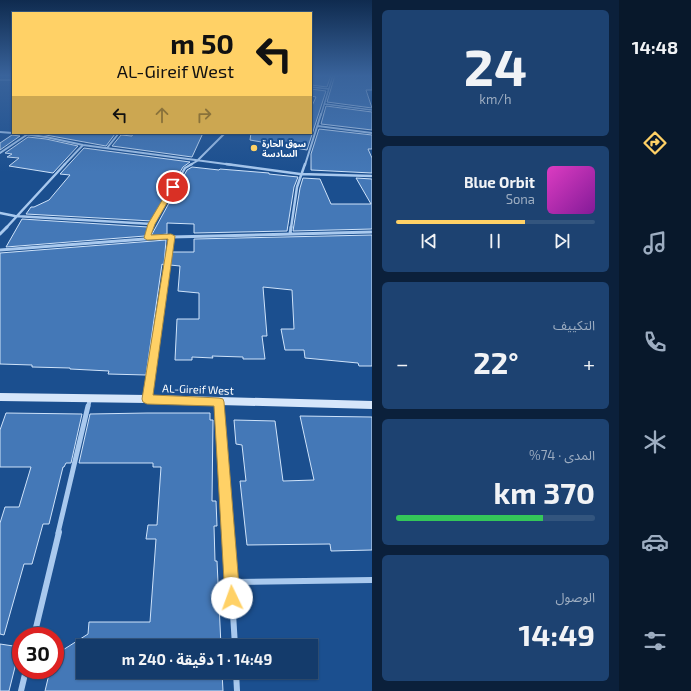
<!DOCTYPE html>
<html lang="ar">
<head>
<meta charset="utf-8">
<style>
	body { margin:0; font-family:"Exo 2","Noto Sans Arabic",sans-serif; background:#1d4271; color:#f1f3f6; direction:rtl; height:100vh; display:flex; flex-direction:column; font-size:15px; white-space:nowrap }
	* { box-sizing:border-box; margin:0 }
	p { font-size:13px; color:#9dadc1 }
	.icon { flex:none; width:22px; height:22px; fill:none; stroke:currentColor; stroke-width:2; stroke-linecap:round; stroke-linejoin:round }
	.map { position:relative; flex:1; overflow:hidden; direction:ltr }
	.drawer { display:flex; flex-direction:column; gap:10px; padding:10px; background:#0b203b; width:247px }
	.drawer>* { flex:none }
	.guide { position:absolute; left:12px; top:12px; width:300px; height:122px; border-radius:0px; box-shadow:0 1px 3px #0004,0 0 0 1px #33557e; direction:rtl; background:#ffd166; color:#111; overflow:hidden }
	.speed { position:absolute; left:12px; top:627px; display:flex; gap:8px; font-size:20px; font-weight:700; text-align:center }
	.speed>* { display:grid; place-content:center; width:52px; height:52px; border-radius:50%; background:#143b6b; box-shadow:0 1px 3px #0004,0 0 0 1px #33557e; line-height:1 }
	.speed .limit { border:6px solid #d22; background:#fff; color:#111 }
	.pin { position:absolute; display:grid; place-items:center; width:34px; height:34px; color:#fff; margin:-17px; border:2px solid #fff; border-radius:50%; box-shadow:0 1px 4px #0007 }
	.me { position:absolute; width:44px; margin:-22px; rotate:357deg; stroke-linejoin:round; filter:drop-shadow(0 0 3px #0008) }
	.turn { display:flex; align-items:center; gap:14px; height:84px; padding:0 12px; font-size:18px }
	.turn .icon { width:52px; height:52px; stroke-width:2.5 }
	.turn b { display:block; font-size:28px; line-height:34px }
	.lanes { display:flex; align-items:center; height:38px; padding:0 12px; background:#0003; justify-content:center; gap:20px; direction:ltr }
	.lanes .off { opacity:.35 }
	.big { font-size:30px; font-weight:700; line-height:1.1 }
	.drawer .card { flex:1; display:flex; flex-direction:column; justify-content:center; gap:6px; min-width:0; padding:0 14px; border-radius:6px; background:#1d4271 }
	.drawer .dial { align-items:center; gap:0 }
	.dial b { font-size:52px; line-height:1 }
	.song { display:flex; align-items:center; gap:12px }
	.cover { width:48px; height:48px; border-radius:6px; background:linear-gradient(135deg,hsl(310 70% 55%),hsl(290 70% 35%)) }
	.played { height:4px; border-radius:2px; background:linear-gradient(90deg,#ffd166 65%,#33557e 65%) }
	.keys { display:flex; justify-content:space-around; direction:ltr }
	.heat { display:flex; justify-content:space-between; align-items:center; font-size:22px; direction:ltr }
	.charge { height:6px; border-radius:3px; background:linear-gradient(90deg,#34c759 74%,#33557e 0) }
	.trip { position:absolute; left:76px; top:639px; width:242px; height:40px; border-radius:0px; background:#143b6b; box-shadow:0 1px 3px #0004,0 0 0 1px #33557e; font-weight:700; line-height:40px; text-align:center; direction:rtl }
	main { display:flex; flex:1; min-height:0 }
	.dock { display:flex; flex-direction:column; width:72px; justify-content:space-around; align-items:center; background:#08182b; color:#9dadc1 }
	.dock .icon { width:28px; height:28px }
	.dock .current { color:#ffd166 }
	.dock b { font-size:18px; color:#f1f3f6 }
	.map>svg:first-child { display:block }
</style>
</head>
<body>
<main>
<nav class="dock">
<b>14:48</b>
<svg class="icon current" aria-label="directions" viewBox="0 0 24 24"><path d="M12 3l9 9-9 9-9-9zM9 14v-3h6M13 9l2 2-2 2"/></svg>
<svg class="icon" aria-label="music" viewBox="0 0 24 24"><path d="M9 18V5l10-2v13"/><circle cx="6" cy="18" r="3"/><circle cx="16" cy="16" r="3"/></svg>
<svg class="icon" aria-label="phone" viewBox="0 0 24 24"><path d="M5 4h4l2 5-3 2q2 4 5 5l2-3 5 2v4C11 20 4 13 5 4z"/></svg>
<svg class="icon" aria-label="climate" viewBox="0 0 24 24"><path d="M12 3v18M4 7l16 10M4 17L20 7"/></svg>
<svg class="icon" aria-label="car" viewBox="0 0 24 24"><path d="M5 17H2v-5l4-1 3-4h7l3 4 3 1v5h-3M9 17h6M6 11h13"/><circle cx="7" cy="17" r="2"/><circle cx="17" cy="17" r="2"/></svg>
<svg class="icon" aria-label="filters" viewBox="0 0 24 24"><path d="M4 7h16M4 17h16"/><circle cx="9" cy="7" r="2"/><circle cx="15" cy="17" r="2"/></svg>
</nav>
<section class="drawer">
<div class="card dial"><b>24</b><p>km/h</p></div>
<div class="card">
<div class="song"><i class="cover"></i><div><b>Blue Orbit</b><p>Sona</p></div></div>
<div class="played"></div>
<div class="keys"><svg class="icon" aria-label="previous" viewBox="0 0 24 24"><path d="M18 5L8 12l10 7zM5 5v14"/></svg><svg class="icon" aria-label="pause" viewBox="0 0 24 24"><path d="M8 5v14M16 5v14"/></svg><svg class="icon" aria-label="next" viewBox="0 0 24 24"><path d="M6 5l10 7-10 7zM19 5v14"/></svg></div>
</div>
<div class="card"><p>التكييف</p>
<div class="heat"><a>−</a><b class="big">22°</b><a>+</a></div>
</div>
<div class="card"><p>المدى · 74%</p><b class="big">370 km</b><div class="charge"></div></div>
<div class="card"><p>الوصول</p><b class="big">14:49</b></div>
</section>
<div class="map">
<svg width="372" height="691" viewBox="0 0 372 691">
	<rect width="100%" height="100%" fill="#1b4f8f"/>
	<path fill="#4478b7" stroke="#cfe3fa" d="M311,75H331L327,87L311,85Z
		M335,75H372V90H366L372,108L327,102Z
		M311,89L326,91L307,150L250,140L251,133H311V108L316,97L311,96Z
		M326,106L372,112V130L321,124Z
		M319,129L372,135V149H368L372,158V173L311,170V154Z
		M35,133H99L115,134L106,146Z
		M133,133H203L192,157L112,146L121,135L132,136Z
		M12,135L20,136L0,150V143Z
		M28,137L46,139L78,146L53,173L9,166L19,158L7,157L12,154L5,153Z
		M84,148L190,162L183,167L152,221L26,214L31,207H34L49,200L70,175L60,174Z
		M192,167L219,170L220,169L269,173V174L298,177L294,187L287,231L194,233V224L167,223V234L151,236L187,170Z
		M303,178L320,179L331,204H371L356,178L372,179V229L293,231L300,188Z
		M22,219L148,227L145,236L6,247Z
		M372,235V366H359L358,363L305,358L304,350H285L281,329H294L292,290L263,287L267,336H262L265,359H243V357L212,356L213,358L192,357V360H175L177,319H199V293L178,291L180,266L170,265L172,252H194V239Z
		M166,240L164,265L162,264L146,375L108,374L109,371L70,369V368L32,367V365L0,364V253Z
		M6,413L82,414L71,463H66L64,467H63L49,524H43L32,564H24L4,635L0,634V523L5,507H19L31,467H0V430Z
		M147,413H210V420H213L212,501H216L217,526H214L215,561H217L221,646H83V672H222L223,691H45L50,670H55V655L88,634L89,622H150L156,539H146L148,525H157L161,467H153V463H79L90,414Z
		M300,416L372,417V550L331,551L330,544L247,545L240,481H246L242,445L236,444L234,420L275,421L283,481L314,480Z
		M0,644L20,647L9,691H0Z"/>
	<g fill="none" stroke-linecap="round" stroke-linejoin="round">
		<path stroke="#a9c9ee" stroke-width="1.5" d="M0,80H13
			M311,87L329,89
			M325,104L372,110
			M321,115L333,75"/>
		<path stroke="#a9c9ee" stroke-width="2" d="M318,126L372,133
			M0,132L13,133
			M16,133L46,137L83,145L233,165
			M107,148L119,133
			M0,153L28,134
			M64,165L83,145
			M190,165L197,161L225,133
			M305,165L321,114"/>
		<path stroke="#a9c9ee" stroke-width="2.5" d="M226,164L300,174L372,176
			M0,213L15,216L152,224
			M6,228L65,164
			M151,228L185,168L192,164
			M291,228L297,187L305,164"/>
		<path stroke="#a9c9ee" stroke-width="3" d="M0,234L7,227
			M290,234L291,227
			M147,238L151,227
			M0,250L171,237L372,232
			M161,307L171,237"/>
		<path stroke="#a9c9ee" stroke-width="4" d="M147,399L161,306
			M219,402V407
			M88,407L90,399"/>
		<path stroke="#a9c9ee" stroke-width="5" d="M219,406L228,533
			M58,533L88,406"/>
		<path stroke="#a9c9ee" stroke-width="6" d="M228,532L235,646
			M232,582L372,580
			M34,636L59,532
			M236,672L237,691
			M21,691L26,670"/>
		<path fill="#d6e6fa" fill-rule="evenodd" d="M0,393L147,395L372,401V409L147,403L0,401Z"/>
	</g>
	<linearGradient id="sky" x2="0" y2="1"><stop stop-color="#0f2b4f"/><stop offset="0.44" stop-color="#39639b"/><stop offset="1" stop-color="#39639b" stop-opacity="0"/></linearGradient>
	<rect width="372" height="172" fill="url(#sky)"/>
	<path fill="#ffd166" stroke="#a68842" d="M173,185L176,187L155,224L151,235L171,234L175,236L153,395L219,398L223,399L224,402L240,598L237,603L232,605L227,603L225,598L214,406L147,404L143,402L142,399L168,239L147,240L144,238L148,224L170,187Z"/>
	<circle fill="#ffd166" stroke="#1b4f8f" stroke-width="1.5" cx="254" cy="148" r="4"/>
	<g text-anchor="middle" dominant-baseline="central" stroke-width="4" stroke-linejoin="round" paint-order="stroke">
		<g font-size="9" font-weight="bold" fill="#fff" stroke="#1b4f8f" text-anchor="start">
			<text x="262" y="143">سوق الحارة<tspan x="262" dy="10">السادسة</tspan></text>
		</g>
		<g font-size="11" fill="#fff" stroke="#1b4f8f">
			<text transform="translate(198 389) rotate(2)">AL-Gireif West</text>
		</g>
	</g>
</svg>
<div class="speed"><div class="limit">30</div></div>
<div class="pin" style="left:173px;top:187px;background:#d93025"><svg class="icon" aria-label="arrive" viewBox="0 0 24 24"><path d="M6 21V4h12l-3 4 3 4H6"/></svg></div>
<svg class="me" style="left:232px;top:598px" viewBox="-20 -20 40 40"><circle r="19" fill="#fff"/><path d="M0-13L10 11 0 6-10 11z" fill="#ffd166"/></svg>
<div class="trip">14:49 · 1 دقيقة · 240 m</div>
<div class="guide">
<div class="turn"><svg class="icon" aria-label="left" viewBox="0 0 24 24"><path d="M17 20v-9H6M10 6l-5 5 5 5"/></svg><div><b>50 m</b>AL-Gireif West</div></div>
<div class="lanes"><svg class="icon" aria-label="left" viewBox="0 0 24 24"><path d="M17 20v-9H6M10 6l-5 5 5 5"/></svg><svg class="icon off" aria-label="ahead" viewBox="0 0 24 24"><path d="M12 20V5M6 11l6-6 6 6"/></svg><svg class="icon off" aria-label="right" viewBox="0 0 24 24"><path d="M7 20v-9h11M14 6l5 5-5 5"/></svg></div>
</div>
</div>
</main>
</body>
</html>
